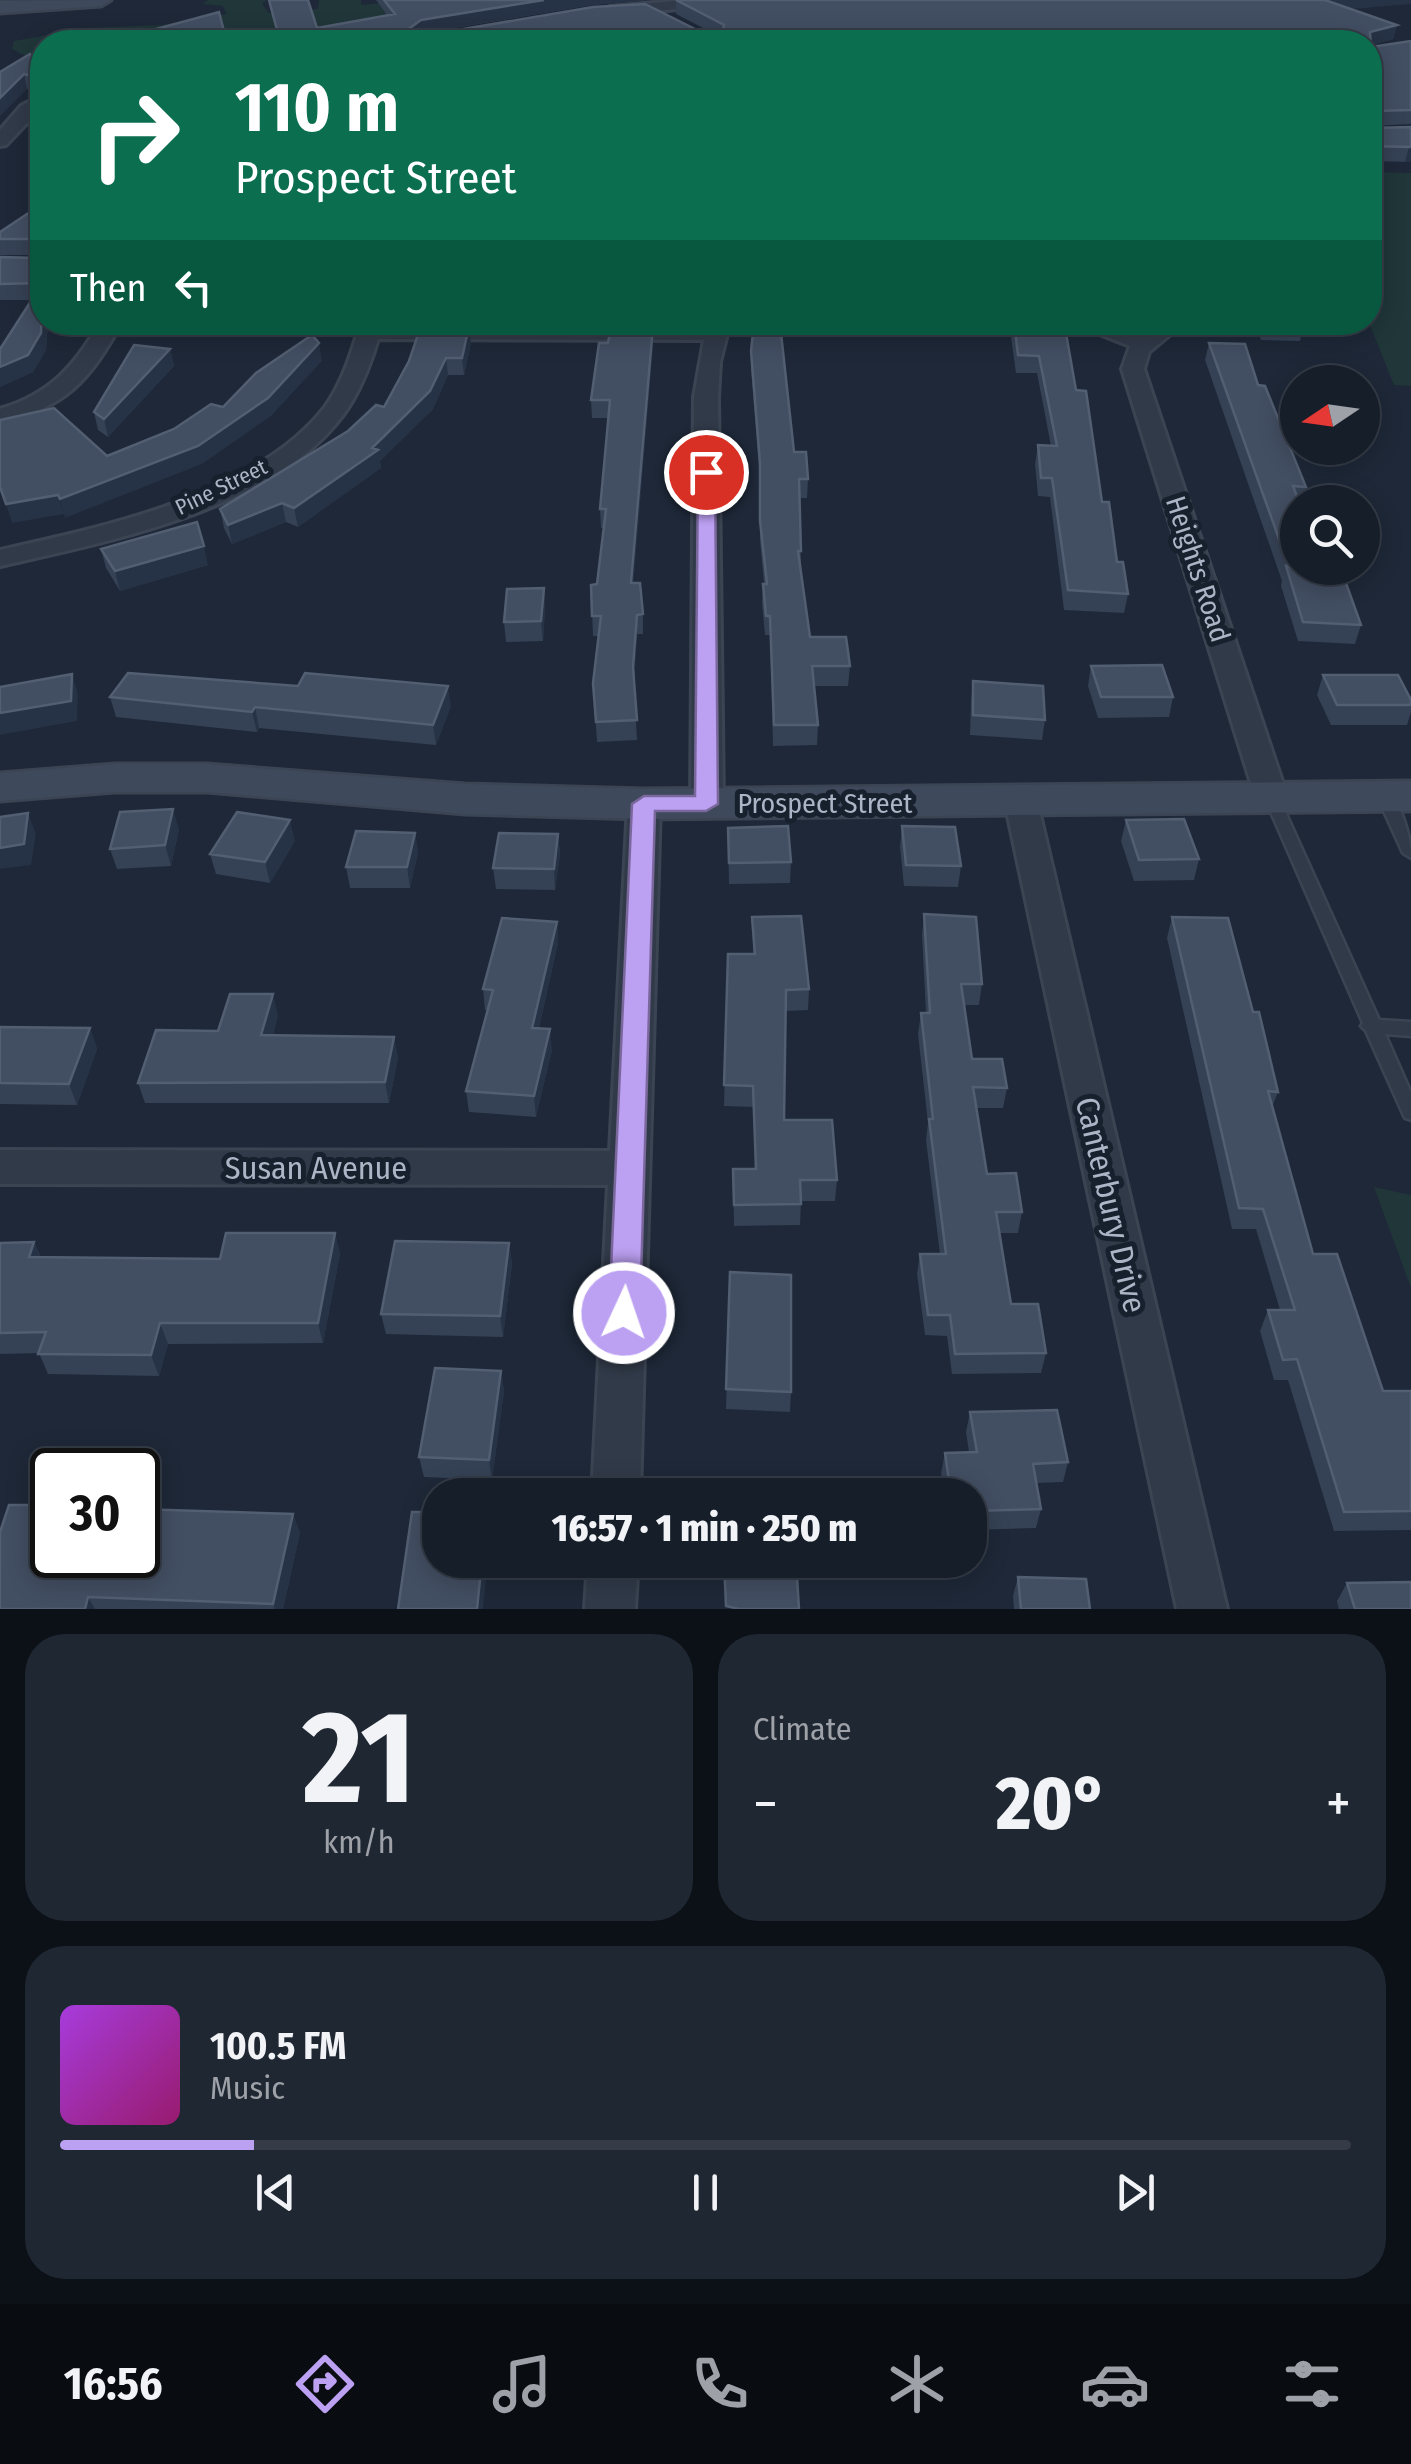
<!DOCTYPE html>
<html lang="en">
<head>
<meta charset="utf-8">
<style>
	body { margin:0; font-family:"Fira Sans Condensed",sans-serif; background:#1f2732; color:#f1f3f6; height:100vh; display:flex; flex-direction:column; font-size:38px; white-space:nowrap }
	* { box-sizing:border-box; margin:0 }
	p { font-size:32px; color:#9ea2a8 }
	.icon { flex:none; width:55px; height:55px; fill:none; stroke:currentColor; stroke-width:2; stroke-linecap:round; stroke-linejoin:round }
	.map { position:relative; height:1609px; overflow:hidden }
	.details { display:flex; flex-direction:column; gap:25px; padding:25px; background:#0c1017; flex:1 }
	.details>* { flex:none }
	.hud { position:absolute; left:30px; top:30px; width:1352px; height:305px; border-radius:40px; box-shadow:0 5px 25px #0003,0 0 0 2px #353c47; background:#0b6e4f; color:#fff; overflow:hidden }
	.needle { width:65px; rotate:257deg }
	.fabs { position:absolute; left:1280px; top:365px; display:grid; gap:20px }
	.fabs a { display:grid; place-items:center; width:100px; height:100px; border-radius:50%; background:#161e2a; box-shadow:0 5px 25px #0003,0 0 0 2px #353c47; font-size:50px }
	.speed { position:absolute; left:30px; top:1448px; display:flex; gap:20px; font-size:50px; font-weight:700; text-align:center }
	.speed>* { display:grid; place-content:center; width:130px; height:130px; border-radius:50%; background:#161e2a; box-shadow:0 5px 25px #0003,0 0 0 2px #353c47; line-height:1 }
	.speed .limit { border:5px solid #111; border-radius:15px; background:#fff; color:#111 }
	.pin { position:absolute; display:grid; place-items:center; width:85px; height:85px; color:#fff; margin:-42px; border:5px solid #fff; border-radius:50%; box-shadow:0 2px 10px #0007 }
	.me { position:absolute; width:110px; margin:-55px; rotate:3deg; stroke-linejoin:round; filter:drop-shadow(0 0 8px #0008) }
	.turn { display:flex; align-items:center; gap:35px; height:210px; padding:0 40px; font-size:45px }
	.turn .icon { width:130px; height:130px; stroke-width:2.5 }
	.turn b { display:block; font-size:70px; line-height:85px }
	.then { display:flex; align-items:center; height:95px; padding:0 40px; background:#0003; gap:20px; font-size:38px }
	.big { font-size:75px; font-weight:800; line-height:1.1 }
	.details .tile { flex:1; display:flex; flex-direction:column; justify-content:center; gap:15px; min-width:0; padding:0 35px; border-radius:40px; background:#1f2732 }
	.details .dial { align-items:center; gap:0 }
	.dial b { font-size:130px; line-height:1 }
	.song { display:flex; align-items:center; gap:30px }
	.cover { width:120px; height:120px; border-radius:15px; background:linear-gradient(135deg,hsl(280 70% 55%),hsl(320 70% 35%)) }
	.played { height:10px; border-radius:5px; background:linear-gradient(90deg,#bca0f2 15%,#353c47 15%) }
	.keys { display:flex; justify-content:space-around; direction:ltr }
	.heat { display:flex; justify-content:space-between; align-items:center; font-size:55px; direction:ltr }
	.details .tiles { flex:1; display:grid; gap:25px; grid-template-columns:1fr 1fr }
	.tile:last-child { grid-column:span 2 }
	.trip { position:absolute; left:422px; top:1478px; width:565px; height:100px; border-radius:40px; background:#161e2a; box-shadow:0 5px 25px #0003,0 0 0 2px #353c47; font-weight:800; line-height:100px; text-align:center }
	.tabs { display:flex; height:160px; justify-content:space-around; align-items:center; background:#090c11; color:#9ea2a8 }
	.tabs .icon { width:70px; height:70px }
	.tabs .on { color:#bca0f2 }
	.tabs b { font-size:45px; color:#f1f3f6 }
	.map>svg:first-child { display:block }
</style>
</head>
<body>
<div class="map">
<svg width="1411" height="1609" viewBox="0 0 1411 1609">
	<rect width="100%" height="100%" fill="#1e2838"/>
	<path fill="#203639" d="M208,0H267L262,4L269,13L318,9L319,0H361V5L412,0H526L235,42H42L40,63L12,49L14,41L87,28L161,25L226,14L223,6L203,4Z
		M1370,172L1411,173V386L1394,385L1369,323Z
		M1374,1187L1411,1195V1288Z"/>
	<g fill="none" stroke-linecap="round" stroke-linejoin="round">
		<g stroke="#3b4452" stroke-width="5">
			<path id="lane" d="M1271,791L1278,796L1379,1020L1411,1022V1036L1385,1034L1411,1093V1120L1405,1118L1366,1031L1361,1026L1363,1023L1264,796Z
				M1384,791C1402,802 1411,838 1411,858L1403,853L1377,796Z"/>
		</g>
		<g stroke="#3b4452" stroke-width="6">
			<path id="street" d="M686,0H744L737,4L610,15L603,11L610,7Z
				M42,95V107L6,145L0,146V130L21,106Z
				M100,322H122C89,381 66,407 0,423V409C50,394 75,366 100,322Z
				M361,322L707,326L708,322H730L720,362L718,397L723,804L718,812L707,815L696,812L691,804L694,397L704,340L378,339C370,365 360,392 343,415C272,510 110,541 0,566V550C103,527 257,495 325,407C343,382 352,351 361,322Z
				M1069,322H1103L1142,336L1160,322H1185L1149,352L1144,369L1287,796L1282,803L1271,807L1260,803L1255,796L1122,369L1130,346Z
				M1021,791L1032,794L1037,802L1227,1609H1177L1005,802L1010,794Z
				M644,793L655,796L660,804L640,1495H592L608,1185L0,1184V1150L610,1151L628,804L633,796Z
				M588,1560H638L635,1609H585Z"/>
		</g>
		<g stroke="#3b4452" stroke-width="5">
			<path id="secondary" d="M111,0L101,6L0,13V1Z
				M115,764H207L465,784L644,789L1411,781V811L644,819L465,814L207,792H115L0,801V773Z"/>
		</g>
		<use href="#lane" fill="#313a49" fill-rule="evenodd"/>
		<use href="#street" fill="#313a49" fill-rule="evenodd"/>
		<use href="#secondary" fill="#3f495c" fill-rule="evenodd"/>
	</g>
	<path fill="#354255" d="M268,0L317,28L387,15L376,0H648L592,5L430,32H711L676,14V0L1350,9L1397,25L1393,39L1371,45V47L1411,41V124L1371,126V128L1411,127V162L1370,161V42H108L276,30Z
		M42,61V92L27,89L0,72Z
		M42,204V322H48L46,350L33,372L0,387V349L32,300H0V257L38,258V255H0V232Z
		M804,322H833V324H804Z
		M1009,322H1064L1076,390L1102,502L1117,562L1128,594L1124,613L1064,610L1050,497L1038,496L1035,464L1038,445L1051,446L1037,373H1016Z
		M1254,322H1304V323L1300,341L1261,340Z
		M469,326L471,343L464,375H448L433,409L380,461L381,468L298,527L286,522L232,544L224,528L220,509L348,431L384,407Z
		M653,326V344L633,583L643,614V634H637L634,682L637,740L597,742L593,683L599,636H593L591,585L597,584L604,528H601L600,509L608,418H592L591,400L608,343Z
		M1209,343L1258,385L1306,487L1302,502H1298V568L1361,625L1355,644L1298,641L1281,586L1282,581L1205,360Z
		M170,349L174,366L108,437L98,430L94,412Z
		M751,351L794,452L808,479L807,498H800L801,569L810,637L850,666L848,686H814L818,725L817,745L773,746L770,635H765L762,603L763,584H764L760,540V482L751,368Z
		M101,549L208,565L120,591L106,568Z
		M544,588L545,608L543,641L506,642L504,622Z
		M1091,666L1173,697L1169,717L1098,718L1088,686Z
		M1323,675L1411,700V712L1407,725H1331L1317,695Z
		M973,681L1045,720L1042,740L970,735L971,701Z
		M110,697L451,706L436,745L259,728L257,732L116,717Z
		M1126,820L1199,859L1194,880L1134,881L1121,841Z
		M902,826L961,866L958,887L904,886L900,847Z
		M728,828L791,862L790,883L729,884Z
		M179,829L171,866L117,869L110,849Z
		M415,833L418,853L410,888H350L346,867Z
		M558,834L560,854L555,890L496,889L493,868Z
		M295,841L270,883L216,874L210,854Z
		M924,914L982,984L979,1005H964L972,1059L1007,1088L1003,1108H976L987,1174L1022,1212L1018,1233H999L1011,1304L1046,1353L1041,1373L952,1374L947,1336L925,1335L917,1274L920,1254H940L926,1140L928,1123L918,1034L921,1013H926L922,935Z
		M752,917L809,989L808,1010L786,1011L784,1120L837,1180L835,1201H801L800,1225L734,1226L733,1169H755L753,1107L724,1106L728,954H753Z
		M1172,917L1253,1012L1278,1092L1272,1107L1313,1254L1383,1391H1411V1530L1334,1531L1288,1380H1274L1260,1331L1268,1310H1280L1256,1229H1232L1167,938Z
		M557,922L558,943L539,1028L552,1050L536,1117L469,1112L466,1091L488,1010H485L483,989Z
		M278,1015L273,1035L394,1037L398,1058L389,1103H145L138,1083L218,1031Z
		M0,1027L90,1028L97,1049L77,1105L0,1104Z
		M335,1233L340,1254L323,1343L168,1344L159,1376L48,1374L39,1353L0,1354V1243L34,1242L41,1257L220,1259Z
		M509,1243L512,1264L503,1337L386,1334L381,1314Z
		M730,1272L791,1392L790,1412L726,1409Z
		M501,1371L504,1391L492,1480L424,1477L419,1457Z
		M970,1412L1068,1462L1063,1482L1036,1483L1041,1509L1036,1528L970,1530V1495H944L941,1473L945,1453L969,1452L966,1432Z
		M293,1514L300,1533L283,1609H0L52,1555Z
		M1018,1577L1090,1609H1014L1013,1596Z
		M1347,1583L1411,1609H1339L1337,1601Z"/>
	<path fill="#263245" d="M544,0H648L592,5L422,33L411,41L410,28L421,20Z
		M1320,0H1411V4L1317,12Z
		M1397,25L1393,39L1370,45V32Z
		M24,74L27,89L0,116V98Z
		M1409,147H1411V162H1405Z
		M42,322H48L46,350L33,372L0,387V367Z
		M469,326L471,343L464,375L462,358Z
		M653,326V344L632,602L631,583Z
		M319,343L322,361L271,416L202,464L65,518L60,499L198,446Z
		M170,349L174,366L108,437L104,419Z
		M446,358L448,375L433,409L380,461L381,468L298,527L294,508L372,448Z
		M58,495L64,514L12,523L6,504Z
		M282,503L286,522L232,544L228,525Z
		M204,546L208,565L120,591L115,571Z
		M544,588L545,608L543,641L541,621Z
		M637,615V634L634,687L633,667Z
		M72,674L78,694L77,721L0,735V713Z
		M448,686L451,706L436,745L433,725Z
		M255,707L259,728L257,732L252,712Z
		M173,809L179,829L171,866L165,845Z
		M28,813L36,834L31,865L0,869V848Z
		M290,820L295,841L270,883L265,862Z
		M415,833L418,853L410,888L407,867Z
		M558,834L560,854L555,890L554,869Z
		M557,922L558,943L534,1049L532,1028Z
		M273,994L278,1015L267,1056L261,1035Z
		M90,1028L97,1049L77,1105L69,1084Z
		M550,1029L552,1050L536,1117L534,1096Z
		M394,1037L398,1058L389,1103L385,1082Z
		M335,1233L340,1254L323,1343L318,1323Z
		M34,1242L43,1262L29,1257Z
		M509,1243L512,1264L503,1337L500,1316Z
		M160,1323L168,1344L159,1376L151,1355Z
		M501,1371L504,1391L492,1480L489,1460Z
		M293,1514L300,1533L283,1609H275L273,1604Z
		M482,1560H488L483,1609H477Z
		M88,1597L95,1609H85Z"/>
	<path fill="#424e62" stroke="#525e71" stroke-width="2.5" d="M269,0H308L317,28L395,14L384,0H544L421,20L410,28L414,32H446L593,7L645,4L701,32H722L724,25L676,0H1325L1397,25L1370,32L1371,47L1411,41V110L1374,111L1371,128L1411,127V147L1370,146V42H572L565,39L557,42H108L219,12L225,35L277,30Z
		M30,54L35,62L42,61V78L24,74L0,98V72Z
		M42,204V283L0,284V257L38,258L41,243L38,239H0V232Z
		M42,284L41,333L28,355L0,367V349Z
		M1014,322H1064L1076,390L1086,391L1102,502H1109L1117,562H1123L1128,594L1068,590L1052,478H1041L1038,445L1057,446L1039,356L1018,355Z
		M754,323L780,324L794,452H806L808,479H799L801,551H798L810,637H846L850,666H812L818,725H774L770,616H766L763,584H767L760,521V463L751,351Z
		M421,326H469L462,358H446L430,391L372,448L378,450L294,508L282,503L228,525L220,509L348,431L376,405L384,407L409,361Z
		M611,326H653L631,583H640L643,614L637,615L633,667L637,720L596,722L593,683L601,616H592L591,585L597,584L606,509H600L610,400H591L599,343H608Z
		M312,335L319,343L268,398L198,446L60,499L58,495L6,504L0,487V420L54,408L107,456L174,429L211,404L223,407L256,373Z
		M1209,343L1245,344L1258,385L1265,386L1306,487L1293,486L1299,502H1298V568L1341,569L1361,625L1303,622L1286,566L1289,567Z
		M134,345L170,349L104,419L94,412Z
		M197,522L204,546L115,571L101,549Z
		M544,588L541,621L504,622L507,589Z
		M1162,665L1173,697H1101L1091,666Z
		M128,673L298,686L305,673L448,686L433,725L255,707L252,712L110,697Z
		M72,674L71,701L0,713V687Z
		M1323,675H1398L1411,700V705H1337Z
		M973,681L1043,686L1045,720L973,715Z
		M173,809L165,845L110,849L120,812Z
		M237,812L290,820L265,862L210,854Z
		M28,813L24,844L0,848V817Z
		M1184,819L1199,859L1139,860L1126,820Z
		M788,826L791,862L729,863L728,828Z
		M902,826L955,827L961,866L906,865Z
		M356,831L415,833L407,867H346Z
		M499,833L558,834L554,869L493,868Z
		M924,914L976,917L982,984H961L972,1059H1002L1007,1088L973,1087L987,1174L1016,1173L1022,1212H996L1011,1304H1038L1046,1353L955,1354L950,1315H928L920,1254H946L929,1119H933L921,1013H930Z
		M801,916L809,989L786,990L784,1120H832L837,1180H800L801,1204L734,1205L733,1169H756L753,1086L724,1085L728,954H755L752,917Z
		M1172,917L1228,918L1253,1012H1259L1278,1092L1268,1091L1313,1254H1337L1383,1391H1411V1511L1344,1512L1297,1359L1283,1360L1268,1310H1295L1263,1209L1239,1208Z
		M502,918L557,922L532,1028L550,1029L534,1096L466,1091L493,990L483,989Z
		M230,994H273L261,1035L394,1037L385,1082L138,1083L156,1030L218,1031Z
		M0,1027L90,1028L69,1084L0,1083Z
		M226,1233H335L318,1323H160L151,1355L38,1354L46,1332L0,1333V1243L34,1242L29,1257L220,1259Z
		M395,1241L509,1243L500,1316L381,1314Z
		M730,1272L791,1275V1392L726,1389Z
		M435,1368L501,1371L489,1460L419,1457Z
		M1057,1410L1068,1462L1033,1464L1041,1509L970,1511V1495H951L945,1453L977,1452L970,1412Z
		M9,1505H52V1555H138V1509L293,1514L273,1604L88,1597L85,1609H0V1532Z
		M412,1512H440V1560H482L477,1609H398Z
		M724,1560H796L799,1609H739L726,1606Z
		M1018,1577L1086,1579L1090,1609H1021Z
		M1411,1582V1609H1355L1347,1583Z"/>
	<path fill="#bca0f2" stroke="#7a689d" stroke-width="2.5" d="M706,466L715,472L718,804L706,811H655L640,1313L635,1323L624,1327L613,1323L609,1313L632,804L644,796H695L698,472Z"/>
	<g text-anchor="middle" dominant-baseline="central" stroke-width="10" stroke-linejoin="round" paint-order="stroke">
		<g font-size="22" fill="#abb5c6" stroke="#17202d">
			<text transform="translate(221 487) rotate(-26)">Pine Street</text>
		</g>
		<g font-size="28" fill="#abb5c6" stroke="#17202d">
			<text transform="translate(1198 569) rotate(72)">Heights Road</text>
			<text x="825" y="803">Prospect Street</text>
		</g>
		<g font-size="32" fill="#abb5c6" stroke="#17202d">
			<text x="316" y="1168">Susan Avenue</text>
			<text transform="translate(1111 1205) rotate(77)">Canterbury Drive</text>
		</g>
	</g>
</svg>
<div class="fabs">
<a><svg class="needle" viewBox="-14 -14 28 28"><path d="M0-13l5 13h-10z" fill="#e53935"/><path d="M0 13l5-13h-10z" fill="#9ea2a8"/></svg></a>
<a><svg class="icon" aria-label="search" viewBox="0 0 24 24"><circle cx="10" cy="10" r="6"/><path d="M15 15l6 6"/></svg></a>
</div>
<div class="speed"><div class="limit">30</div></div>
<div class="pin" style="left:706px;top:472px;background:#d93025"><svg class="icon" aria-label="arrive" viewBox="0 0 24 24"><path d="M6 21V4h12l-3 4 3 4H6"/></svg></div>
<svg class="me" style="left:624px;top:1313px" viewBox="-20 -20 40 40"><circle r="17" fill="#bca0f2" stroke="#fff" stroke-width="3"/><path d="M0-11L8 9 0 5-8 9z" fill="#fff"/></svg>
<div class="trip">16:57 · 1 min · 250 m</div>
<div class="hud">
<div class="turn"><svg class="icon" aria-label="right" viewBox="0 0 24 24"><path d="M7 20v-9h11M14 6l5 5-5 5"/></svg><div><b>110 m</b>Prospect Street</div></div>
<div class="then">Then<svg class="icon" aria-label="left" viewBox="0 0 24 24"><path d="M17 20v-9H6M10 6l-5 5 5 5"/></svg></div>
</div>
</div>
<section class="details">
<div class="tiles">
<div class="tile dial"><b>21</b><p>km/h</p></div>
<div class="tile"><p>Climate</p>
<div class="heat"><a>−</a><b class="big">20°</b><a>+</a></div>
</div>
<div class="tile">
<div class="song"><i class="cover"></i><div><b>100.5 FM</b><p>Music</p></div></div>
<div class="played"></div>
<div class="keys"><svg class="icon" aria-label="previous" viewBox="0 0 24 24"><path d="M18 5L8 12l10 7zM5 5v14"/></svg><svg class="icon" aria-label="pause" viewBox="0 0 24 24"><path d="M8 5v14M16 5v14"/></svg><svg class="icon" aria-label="next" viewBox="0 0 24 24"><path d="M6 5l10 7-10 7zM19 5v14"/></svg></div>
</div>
</div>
</section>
<nav class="tabs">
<b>16:56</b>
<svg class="icon on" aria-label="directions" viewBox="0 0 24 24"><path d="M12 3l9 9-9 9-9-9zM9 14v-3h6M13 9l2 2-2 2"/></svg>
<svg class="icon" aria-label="music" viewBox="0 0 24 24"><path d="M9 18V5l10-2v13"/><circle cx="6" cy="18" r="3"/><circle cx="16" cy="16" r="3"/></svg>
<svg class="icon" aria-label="phone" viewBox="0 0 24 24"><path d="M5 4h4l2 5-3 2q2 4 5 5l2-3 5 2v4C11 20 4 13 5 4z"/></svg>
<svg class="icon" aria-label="climate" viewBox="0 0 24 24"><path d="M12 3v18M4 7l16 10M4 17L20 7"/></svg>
<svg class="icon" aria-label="car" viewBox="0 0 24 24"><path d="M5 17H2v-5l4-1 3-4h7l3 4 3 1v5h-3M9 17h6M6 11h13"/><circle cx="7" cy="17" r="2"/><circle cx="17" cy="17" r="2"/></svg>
<svg class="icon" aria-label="filters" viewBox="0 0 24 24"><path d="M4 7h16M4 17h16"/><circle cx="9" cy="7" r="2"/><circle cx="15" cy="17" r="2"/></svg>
</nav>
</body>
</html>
